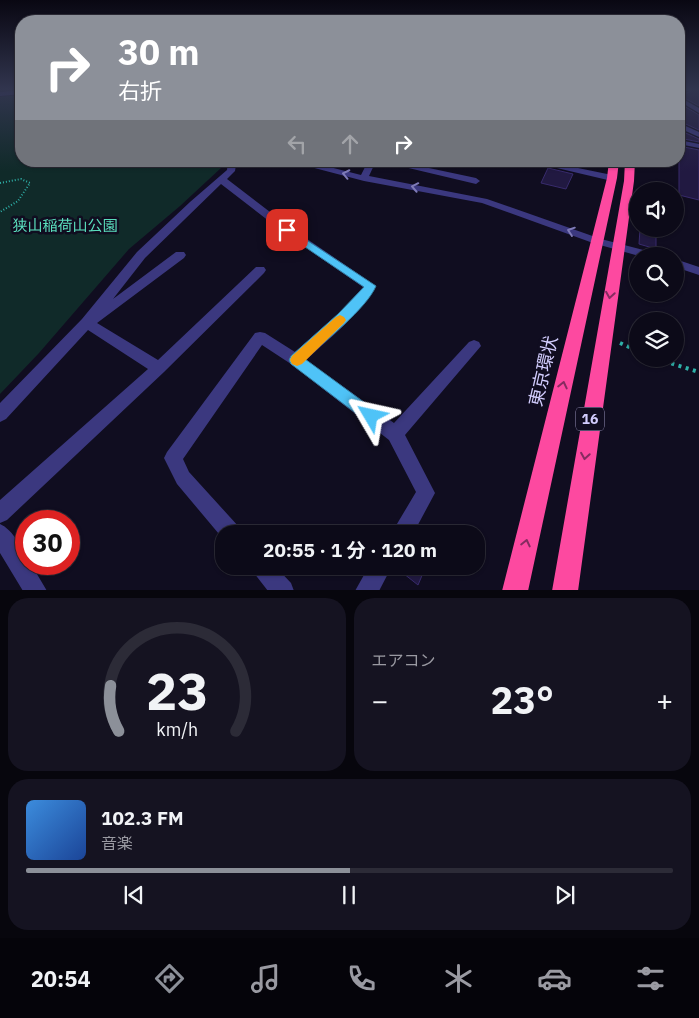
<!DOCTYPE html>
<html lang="ja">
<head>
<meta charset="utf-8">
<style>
	body { margin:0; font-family:"IBM Plex Sans","Noto Sans JP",sans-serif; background:#151321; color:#f1f3f6; height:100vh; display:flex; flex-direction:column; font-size:19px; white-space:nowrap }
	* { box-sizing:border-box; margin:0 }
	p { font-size:16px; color:#9a9aa2 }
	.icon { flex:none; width:28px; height:28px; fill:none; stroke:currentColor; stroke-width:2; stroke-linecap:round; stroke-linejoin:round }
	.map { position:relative; height:590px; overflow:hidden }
	.sheet { display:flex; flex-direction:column; gap:8px; padding:8px; background:#07060d; flex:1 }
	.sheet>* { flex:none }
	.top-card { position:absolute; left:15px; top:15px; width:670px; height:152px; border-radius:20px; box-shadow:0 1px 4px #0004,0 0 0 1px #2c2b37; background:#8c9099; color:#fff; overflow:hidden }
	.buttons { position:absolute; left:629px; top:182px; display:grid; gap:10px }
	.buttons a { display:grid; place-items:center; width:55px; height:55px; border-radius:50%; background:#0c0a18; box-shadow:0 1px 4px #0004,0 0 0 1px #2c2b37; font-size:25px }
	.speed { position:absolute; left:15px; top:510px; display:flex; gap:10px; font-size:25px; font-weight:700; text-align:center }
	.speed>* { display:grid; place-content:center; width:65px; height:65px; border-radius:50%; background:#0c0a18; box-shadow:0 1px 4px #0004,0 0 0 1px #2c2b37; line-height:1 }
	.speed .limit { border:8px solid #d22; background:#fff; color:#111 }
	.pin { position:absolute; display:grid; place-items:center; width:42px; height:42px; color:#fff; margin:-21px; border-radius:10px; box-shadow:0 2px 8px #0006 }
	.me { position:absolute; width:55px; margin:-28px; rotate:306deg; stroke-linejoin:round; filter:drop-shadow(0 0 4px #0008) }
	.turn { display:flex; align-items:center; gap:18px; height:105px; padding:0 20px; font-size:22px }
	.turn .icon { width:65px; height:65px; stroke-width:2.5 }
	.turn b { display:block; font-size:35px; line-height:42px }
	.lanes { display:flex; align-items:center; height:48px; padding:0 20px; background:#0003; justify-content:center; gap:25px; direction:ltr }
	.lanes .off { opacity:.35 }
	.big { font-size:38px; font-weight:700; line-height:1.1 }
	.sheet .tile { flex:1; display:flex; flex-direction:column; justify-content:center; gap:8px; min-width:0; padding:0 18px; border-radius:20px; background:#151321 }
	.sheet .dial { align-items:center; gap:0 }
	.dial svg { height:130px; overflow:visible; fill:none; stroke:#2c2b37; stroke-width:7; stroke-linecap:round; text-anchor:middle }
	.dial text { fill:#f1f3f6; stroke:none }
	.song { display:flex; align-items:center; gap:15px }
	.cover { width:60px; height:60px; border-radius:8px; background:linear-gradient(135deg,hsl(210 70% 55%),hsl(220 70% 35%)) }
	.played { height:5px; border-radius:2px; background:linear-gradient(90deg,#8c9099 50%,#2c2b37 50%) }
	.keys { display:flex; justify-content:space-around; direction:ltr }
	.heat { display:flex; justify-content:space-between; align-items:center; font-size:28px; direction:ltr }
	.sheet .tiles { flex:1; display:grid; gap:8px; grid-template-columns:1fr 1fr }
	.tile:last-child { grid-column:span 2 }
	.trip { position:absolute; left:215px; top:525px; width:270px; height:50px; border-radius:20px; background:#0c0a18; box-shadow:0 1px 4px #0004,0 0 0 1px #2c2b37; font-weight:700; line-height:50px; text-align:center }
	.dock { display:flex; height:80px; justify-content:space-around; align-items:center; background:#05040a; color:#9a9aa2 }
	.dock .icon { width:35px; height:35px }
	.dock .selected { color:#8c9099 }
	.dock b { font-size:22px; color:#f1f3f6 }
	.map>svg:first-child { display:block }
</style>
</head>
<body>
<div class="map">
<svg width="699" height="591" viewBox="0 0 699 591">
	<rect width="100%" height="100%" fill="#100d20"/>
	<path fill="#102a29" d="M21,95V161H221V168L180,206L129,249L39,353L0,394V97Z"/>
	<path fill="#211941" stroke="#382b6d" d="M691,89H699V106L679,95L690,92Z
		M679,103L699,115V130L679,121Z
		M679,130L699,139V142L679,138Z
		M679,146L699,150V200L679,195Z
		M548,168L573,174L566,189L541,183Z
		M640,229H656V249L639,244Z
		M394,566H426L418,585Z"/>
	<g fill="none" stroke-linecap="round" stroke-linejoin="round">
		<path stroke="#2fb0a8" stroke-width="2" stroke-dasharray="1 2" stroke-linecap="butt" d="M0,183L21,179L30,183L18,201L0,212"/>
		<path stroke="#2fb0a8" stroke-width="4" stroke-dasharray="3 4.5" stroke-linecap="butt" d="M620,343L638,351
			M657,359L699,372"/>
		<path fill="#3b387f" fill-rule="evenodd" d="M679,89H688L690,90L679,93Z
			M21,90V94L0,96V92Z
			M679,97L699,108V113L679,101Z
			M679,123L699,132V137L679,128Z
			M679,140L699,144V148L679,144Z
			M228,161H306L361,175L368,161H376L369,176L487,199L601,239L655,253L657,256H639L593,243L482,203L364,181L303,165L264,163L236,165L235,171L227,179L291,228L376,286C359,315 331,337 306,360L394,423L469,342L474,340L479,342L481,346L405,435L435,493L413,534H391L416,492L389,440L291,364L262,345L183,459L189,472L239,527L242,534H224V540L177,484L164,458L167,452L255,333L260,332L265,333L295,352L343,310L363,287L283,232L221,184L145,258L113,299L176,252H184L186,255L184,258L97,323L158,360L256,267H264L266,270L264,273L164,372L7,520L0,523V500L148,369L88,330L6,419L0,422V403L82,319L137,252L190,202L227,170Z
			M379,161H396L476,178L480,181L476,184Z
			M527,161H544L612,175L616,178L612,181Z
			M675,259L699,267V275L675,267Z
			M0,524C12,529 26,551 26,564H31L47,591H23L0,553Z
			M250,566H275L291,583L294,591H268L254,573Z
			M369,566H392L379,591H355Z"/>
		<path fill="#fd49a0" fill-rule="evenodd" d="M609,161H619L617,178L528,591H502L607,178Z
			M625,161H635L634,181L578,591H552L624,181Z"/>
	</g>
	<defs><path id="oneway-chevron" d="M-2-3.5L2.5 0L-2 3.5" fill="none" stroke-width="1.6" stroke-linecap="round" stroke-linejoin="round" transform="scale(1.25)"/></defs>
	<g stroke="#7f7bb8">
		<use href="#oneway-chevron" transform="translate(346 174) rotate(-168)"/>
		<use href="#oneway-chevron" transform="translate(415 187) rotate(-169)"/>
		<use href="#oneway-chevron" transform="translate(571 231) rotate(-161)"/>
	</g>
	<g stroke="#862b60">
		<use href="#oneway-chevron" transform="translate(610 295) rotate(99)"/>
		<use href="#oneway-chevron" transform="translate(563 385) rotate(-77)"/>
		<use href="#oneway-chevron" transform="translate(585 456) rotate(99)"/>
		<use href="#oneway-chevron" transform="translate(526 543) rotate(-77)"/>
	</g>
	<linearGradient id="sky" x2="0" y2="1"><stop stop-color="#090712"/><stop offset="0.52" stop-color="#31354e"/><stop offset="1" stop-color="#31354e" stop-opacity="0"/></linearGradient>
	<rect width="699" height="171" fill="url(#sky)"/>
	<path fill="#4fc3f7" stroke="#337fa1" d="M287,227L376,286C367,308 324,342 305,359L376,411L378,416L376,421L371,423L366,421L291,364L289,360L291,356L338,314L364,287L283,232L282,230Z"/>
	<path fill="#f59e0b" d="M340,315L344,317L346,320L344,323L302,364L297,366L292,364L290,360L292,356L336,317Z"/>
	<g text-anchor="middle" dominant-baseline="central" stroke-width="5" stroke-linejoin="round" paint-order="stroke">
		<rect fill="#100d20" stroke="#9893bb" stroke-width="1" x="576" y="407.5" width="28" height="23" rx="4"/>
		<g font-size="14" font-weight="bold" fill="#d2cdfe">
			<text x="590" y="419">16</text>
		</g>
		<g font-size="15" fill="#5addbc" stroke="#100d20">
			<text x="65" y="225">狭山稲荷山公園</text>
		</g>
		<g font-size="18" fill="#d2cdfe" stroke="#100d20">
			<text transform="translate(543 371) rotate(-77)">東京環状</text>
		</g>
	</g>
</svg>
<div class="buttons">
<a><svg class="icon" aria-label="sound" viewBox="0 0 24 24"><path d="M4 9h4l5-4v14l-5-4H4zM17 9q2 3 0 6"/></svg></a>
<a><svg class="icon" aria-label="search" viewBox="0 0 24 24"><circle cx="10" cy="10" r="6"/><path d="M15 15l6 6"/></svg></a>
<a><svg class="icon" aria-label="layers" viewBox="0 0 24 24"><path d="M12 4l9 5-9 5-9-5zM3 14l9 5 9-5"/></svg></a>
</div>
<div class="speed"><div class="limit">30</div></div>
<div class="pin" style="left:287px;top:230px;background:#d93025"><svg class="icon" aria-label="arrive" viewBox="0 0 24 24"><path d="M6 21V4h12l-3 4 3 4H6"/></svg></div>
<svg class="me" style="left:371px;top:416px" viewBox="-20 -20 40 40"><path d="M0-17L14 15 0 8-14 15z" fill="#4fc3f7" stroke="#fff" stroke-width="4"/></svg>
<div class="trip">20:55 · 1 分 · 120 m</div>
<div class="top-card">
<div class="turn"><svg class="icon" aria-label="right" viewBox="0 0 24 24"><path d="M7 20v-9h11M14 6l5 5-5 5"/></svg><div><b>30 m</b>右折</div></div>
<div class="lanes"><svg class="icon off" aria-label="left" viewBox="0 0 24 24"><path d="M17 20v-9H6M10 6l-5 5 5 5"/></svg><svg class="icon off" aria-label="ahead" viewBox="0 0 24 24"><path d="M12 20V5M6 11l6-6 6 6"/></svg><svg class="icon" aria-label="right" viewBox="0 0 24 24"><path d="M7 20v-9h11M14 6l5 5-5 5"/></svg></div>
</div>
</div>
<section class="sheet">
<div class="tiles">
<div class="tile dial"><svg viewBox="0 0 100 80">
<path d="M14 69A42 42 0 1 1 86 69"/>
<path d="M14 69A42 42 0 0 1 9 41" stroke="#8c9099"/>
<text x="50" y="56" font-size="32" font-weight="700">23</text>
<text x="50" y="72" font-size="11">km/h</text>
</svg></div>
<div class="tile"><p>エアコン</p>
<div class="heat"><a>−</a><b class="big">23°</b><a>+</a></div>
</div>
<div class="tile">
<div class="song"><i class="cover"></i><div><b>102.3 FM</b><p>音楽</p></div></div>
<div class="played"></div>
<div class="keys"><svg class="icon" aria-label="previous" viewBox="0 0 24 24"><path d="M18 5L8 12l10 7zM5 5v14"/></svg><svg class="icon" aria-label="pause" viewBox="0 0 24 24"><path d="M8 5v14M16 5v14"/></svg><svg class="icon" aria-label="next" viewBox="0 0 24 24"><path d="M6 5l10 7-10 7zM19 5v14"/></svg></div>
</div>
</div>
</section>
<nav class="dock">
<b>20:54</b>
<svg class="icon selected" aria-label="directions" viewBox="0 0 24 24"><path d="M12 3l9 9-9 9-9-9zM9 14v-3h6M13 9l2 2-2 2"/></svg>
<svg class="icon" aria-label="music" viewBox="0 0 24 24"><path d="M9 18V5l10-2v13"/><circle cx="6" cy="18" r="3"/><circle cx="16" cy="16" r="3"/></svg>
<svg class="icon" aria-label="phone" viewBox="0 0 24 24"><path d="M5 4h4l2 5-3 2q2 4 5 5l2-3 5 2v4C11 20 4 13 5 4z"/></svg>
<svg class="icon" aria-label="climate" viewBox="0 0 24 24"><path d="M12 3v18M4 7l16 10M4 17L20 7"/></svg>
<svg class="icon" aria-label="car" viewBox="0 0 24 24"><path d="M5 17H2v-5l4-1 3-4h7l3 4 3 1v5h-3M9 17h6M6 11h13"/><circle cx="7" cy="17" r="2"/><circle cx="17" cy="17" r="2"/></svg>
<svg class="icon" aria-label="filters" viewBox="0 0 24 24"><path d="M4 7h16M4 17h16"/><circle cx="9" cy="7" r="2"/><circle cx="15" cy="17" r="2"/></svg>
</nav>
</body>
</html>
